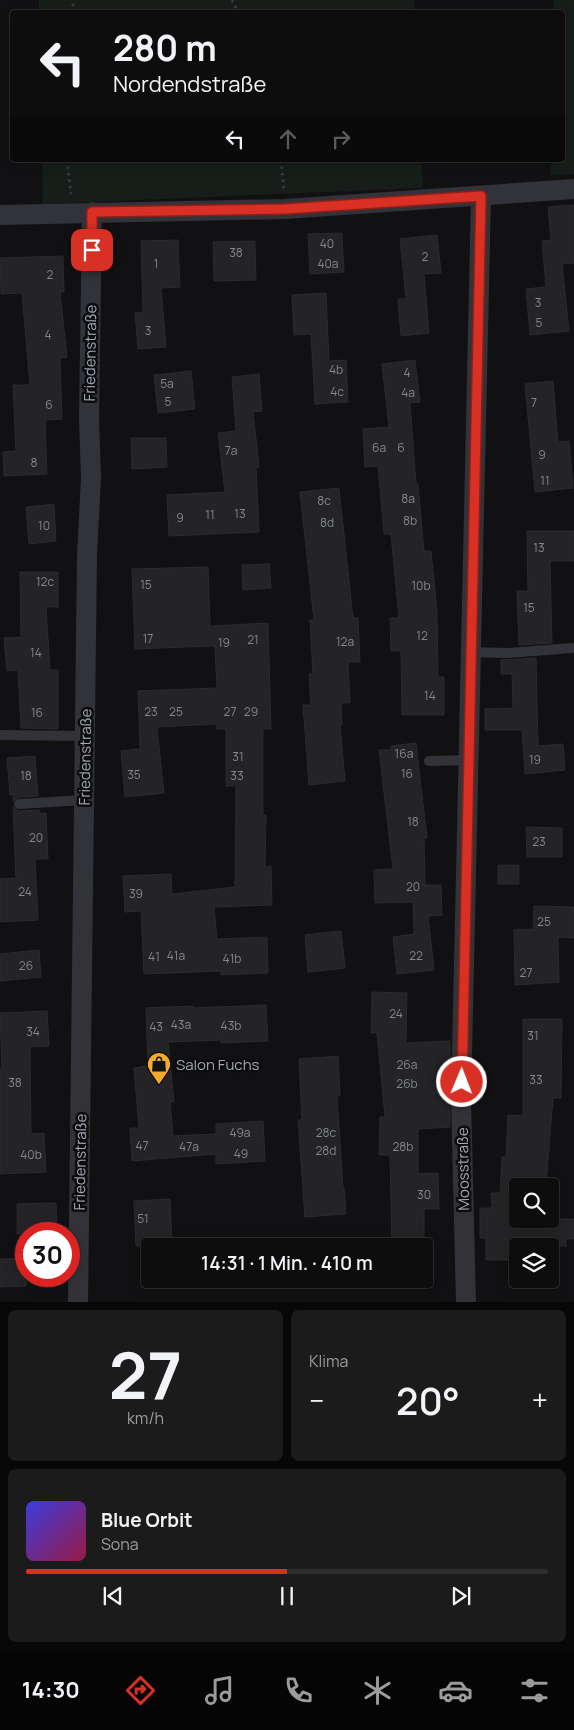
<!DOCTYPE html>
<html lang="de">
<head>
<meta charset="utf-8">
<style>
	body { margin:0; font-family:Manrope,sans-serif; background:#1b1b1c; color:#f1f3f6; height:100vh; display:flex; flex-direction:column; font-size:19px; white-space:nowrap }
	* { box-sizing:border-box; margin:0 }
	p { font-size:16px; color:#9a9c9e }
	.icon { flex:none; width:28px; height:28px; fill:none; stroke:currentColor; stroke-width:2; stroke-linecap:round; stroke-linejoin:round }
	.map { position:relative; height:1302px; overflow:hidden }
	.details { display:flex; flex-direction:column; gap:8px; padding:8px; background:#070708; flex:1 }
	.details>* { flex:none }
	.banner { position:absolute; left:10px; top:10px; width:555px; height:152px; border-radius:5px; box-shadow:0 2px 12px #0003,0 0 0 1px #2d2d2e; background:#0d0d0e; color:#f1f3f6; overflow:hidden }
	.buttons { position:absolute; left:509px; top:1178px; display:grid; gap:10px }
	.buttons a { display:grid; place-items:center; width:50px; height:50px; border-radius:5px; background:#0d0d0e; box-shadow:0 2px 12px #0003,0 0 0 1px #2d2d2e; font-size:25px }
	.speed { position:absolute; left:15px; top:1222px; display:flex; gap:10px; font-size:25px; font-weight:700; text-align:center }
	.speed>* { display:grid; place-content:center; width:65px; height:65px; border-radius:50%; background:#0d0d0e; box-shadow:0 2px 12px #0003,0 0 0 1px #2d2d2e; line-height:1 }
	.speed .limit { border:8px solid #d22; background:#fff; color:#111 }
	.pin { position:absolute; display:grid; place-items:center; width:42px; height:42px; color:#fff; margin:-21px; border-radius:10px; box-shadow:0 2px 8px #0006 }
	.me { position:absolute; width:55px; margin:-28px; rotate:1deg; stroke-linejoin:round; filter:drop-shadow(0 0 4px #0008) }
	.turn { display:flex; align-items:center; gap:18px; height:105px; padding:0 20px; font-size:22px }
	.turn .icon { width:65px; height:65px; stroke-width:2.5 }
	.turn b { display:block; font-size:35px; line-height:42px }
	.lanes { display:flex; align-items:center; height:48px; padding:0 20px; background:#0003; justify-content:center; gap:25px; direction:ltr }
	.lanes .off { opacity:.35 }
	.big { font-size:38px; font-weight:600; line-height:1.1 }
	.details .tile { flex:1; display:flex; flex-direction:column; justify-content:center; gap:8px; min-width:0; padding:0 18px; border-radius:8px; background:#1b1b1c }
	.details .dial { align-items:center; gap:0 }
	.dial b { font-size:65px; line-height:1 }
	.song { display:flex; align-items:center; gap:15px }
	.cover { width:60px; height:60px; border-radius:8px; background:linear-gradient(135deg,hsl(240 70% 55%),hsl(340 70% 35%)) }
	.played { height:5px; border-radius:2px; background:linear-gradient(90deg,#d93025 50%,#2d2d2e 50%) }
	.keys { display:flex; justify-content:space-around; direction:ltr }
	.heat { display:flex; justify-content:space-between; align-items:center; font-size:28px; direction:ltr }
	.details .tiles { flex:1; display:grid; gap:8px; grid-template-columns:1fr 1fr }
	.tile:last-child { grid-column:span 2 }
	.trip { position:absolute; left:141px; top:1238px; width:292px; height:50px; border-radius:5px; background:#0d0d0e; box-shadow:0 2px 12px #0003,0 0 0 1px #2d2d2e; font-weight:600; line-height:50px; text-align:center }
	.menu { display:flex; height:80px; justify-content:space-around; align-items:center; background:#050506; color:#9a9c9e }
	.menu .icon { width:35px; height:35px }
	.menu .selected { color:#d93025 }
	.menu b { font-size:22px; color:#f1f3f6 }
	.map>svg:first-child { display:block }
</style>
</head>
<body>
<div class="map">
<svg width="574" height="1303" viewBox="0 0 574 1303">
	<rect width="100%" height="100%" fill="#111113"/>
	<path fill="#171d18" d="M39,0H414V12H39Z
		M554,0H574V174L550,175L551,160H562V12H554Z
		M42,160H421L423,188L43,204Z"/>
	<path fill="#242427" stroke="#2b2b2f" d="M574,205V263L562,264L569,331L530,335L526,289L546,287L542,241L551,240L548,207Z
		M342,233L344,272L310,274L308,234Z
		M437,235L441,273L424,274L429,333L401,336L398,299H406L400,239Z
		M178,240L180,287L161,288L166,347L138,349L135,313L143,312L141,241Z
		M255,241L256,280L214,281L213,242Z
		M63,256L64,292H60L67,357L60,358L62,419L45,420L47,474L4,476L3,452L16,451L13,385H30L22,293L1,294L0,258Z
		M326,293L329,361L346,360L348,402L315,404L311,334L294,335L292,295Z
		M415,360L420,402L410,403L416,484H418L424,551H431L437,611L438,677H444V715H402L401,651H391L390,618H399L391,534H384L378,466L365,467L363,429L389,427L382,364Z
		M191,371L195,409L158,413L154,375Z
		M259,374L262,411L253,412L259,467H256L259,532L169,536L167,495L225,492L218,433L236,431L232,377Z
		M553,381L558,442L569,441L573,488L535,492L525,384Z
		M131,438H166L167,467L132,469Z
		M339,488L353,618H358L360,662H348L350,703H341L342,725H340L345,781L309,785L303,705H311L309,674H313L310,620H314L300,492Z
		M54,504L56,541L29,544L26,507Z
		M527,531H574V561H550L552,643L519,645L517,591H528Z
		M269,564L271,588L243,590L242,565Z
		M208,567L210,626L268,623L271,729H263V815H266L265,867L271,866L272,905L214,907L217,939L267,937L268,973L221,975V971L144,974L141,911L125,912L123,876L171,874L172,894L235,887L236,786H226V729H217V724L157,727L164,793L125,797L121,751L140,749L138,691L217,688L215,646L135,649L132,569Z
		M20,572H58V607H46L50,670H58V729L21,728L18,670L7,671L4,638L21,637Z
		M536,658L538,746L563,744L565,770L525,774L522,730H485V709L513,708L512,674H501V660Z
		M416,743L427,838H424L425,885H441L442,915L428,916L434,970L397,974L393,937L414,934L413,902L375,903L374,870L393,869L379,750H391V746Z
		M35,756L38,796L19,797L13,801V794L10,795L7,758Z
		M13,807L19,811L39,810V813H46L48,859H35L38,920L0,922V879L16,878Z
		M526,827L562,828V857H527Z
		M498,865H519V884H498Z
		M534,906L574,907V938L558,937L559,982L515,985L514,930L533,929Z
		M341,931L345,968L308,972L305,935Z
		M39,950L41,977L0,981V954Z
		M372,992L407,993L406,1043L450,1041V1127L418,1129V1174L438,1173L439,1209H424V1246H392L390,1155H379L380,1117H385L377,1033H371Z
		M266,1005L268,1041L221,1043V1040L168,1042L174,1102H170L173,1136L216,1134V1124L263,1121L265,1161L216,1164V1154L132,1161L130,1128H139L134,1068L148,1066L146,1008L193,1006V1008Z
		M47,1011L49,1046L30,1047L31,1134L44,1133L46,1172L0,1174V1069H2L0,1013Z
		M523,1019H562L561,1098H553L546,1185L518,1183V1219H574V1239H566V1246L511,1245V1260H486V1238H480V1208H492L491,1193H500L502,1157H506L508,1115L523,1116Z
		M338,1056L340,1096H337L343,1188H344L346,1214L305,1217L298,1120H302L299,1059Z
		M170,1199L172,1246H136L134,1201Z
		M56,1203L57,1234H17V1204Z
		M26,1258V1286L0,1287V1259Z"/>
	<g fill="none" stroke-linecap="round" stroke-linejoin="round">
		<path stroke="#383a3f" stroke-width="3" stroke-dasharray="2.5 4" stroke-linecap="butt" d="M232,0L238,12
			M70,12L75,0
			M67,160L71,194
			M281,160L284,191"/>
		<path stroke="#323338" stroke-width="10" d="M471,652L507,653L572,648
			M0,735L85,736
			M429,761L469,760
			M19,804L84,800"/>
		<path stroke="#323338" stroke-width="20" d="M0,215L285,209L574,189
			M78,1303L87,555L91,478L89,419L92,212
			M466,1303L461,1099L481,196"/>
	</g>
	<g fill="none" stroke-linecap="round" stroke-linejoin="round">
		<g stroke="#8d1f18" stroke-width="12">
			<path id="route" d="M92,250V212L285,209L481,196L462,1082"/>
		</g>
		<use href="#route" stroke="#d93025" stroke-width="9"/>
	</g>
	<defs>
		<g id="shop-pin" transform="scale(1.25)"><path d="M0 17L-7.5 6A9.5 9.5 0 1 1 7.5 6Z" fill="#f2ac2a" stroke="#0c0c0e"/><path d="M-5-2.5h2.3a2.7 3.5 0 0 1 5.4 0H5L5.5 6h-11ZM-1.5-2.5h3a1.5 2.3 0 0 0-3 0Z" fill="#111"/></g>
	</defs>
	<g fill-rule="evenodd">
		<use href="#shop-pin" x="159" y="1064"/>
	</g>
	<g text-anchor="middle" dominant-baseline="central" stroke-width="5" stroke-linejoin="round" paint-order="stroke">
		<g font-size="12" fill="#82868f">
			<text x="327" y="243">40</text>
			<text x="236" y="252">38</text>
			<text x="425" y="256">2</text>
			<text x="156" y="263">1</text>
			<text x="328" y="263">40a</text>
			<text x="50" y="274">2</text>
			<text x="538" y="302">3</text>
			<text x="539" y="322">5</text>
			<text x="148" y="330">3</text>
			<text x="48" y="334">4</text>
			<text x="336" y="369">4b</text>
			<text x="407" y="372">4</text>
			<text x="167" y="383">5a</text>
			<text x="337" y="391">4c</text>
			<text x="408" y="392">4a</text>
			<text x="168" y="401">5</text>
			<text x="534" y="402">7</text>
			<text x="49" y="404">6</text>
			<text x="379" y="447">6a</text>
			<text x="401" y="447">6</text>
			<text x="231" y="450">7a</text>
			<text x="542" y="454">9</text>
			<text x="34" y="462">8</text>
			<text x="545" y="480">11</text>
			<text x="408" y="498">8a</text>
			<text x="324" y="500">8c</text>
			<text x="240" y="513">13</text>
			<text x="210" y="514">11</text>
			<text x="180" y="517">9</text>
			<text x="410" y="520">8b</text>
			<text x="327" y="522">8d</text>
			<text x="44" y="525">10</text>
			<text x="539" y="547">13</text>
			<text x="45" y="581">12c</text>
			<text x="146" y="584">15</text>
			<text x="421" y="585">10b</text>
			<text x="529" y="607">15</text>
			<text x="422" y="635">12</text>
			<text x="148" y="638">17</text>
			<text x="253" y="639">21</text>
			<text x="345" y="641">12a</text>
			<text x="224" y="642">19</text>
			<text x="36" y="652">14</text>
			<text x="430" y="695">14</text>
			<text x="151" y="711">23</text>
			<text x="176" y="711">25</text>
			<text x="230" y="711">27</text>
			<text x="251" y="711">29</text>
			<text x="37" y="712">16</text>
			<text x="404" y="753">16a</text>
			<text x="238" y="756">31</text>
			<text x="535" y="759">19</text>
			<text x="407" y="773">16</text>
			<text x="134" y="774">35</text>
			<text x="26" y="775">18</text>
			<text x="237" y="775">33</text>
			<text x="413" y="821">18</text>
			<text x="36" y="837">20</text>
			<text x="539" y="841">23</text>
			<text x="413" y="886">20</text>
			<text x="25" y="891">24</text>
			<text x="136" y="893">39</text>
			<text x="544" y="921">25</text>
			<text x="176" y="955">41a</text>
			<text x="416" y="955">22</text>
			<text x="154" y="956">41</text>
			<text x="232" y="958">41b</text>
			<text x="26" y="965">26</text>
			<text x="526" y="972">27</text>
			<text x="396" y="1013">24</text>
			<text x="181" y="1024">43a</text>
			<text x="231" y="1025">43b</text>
			<text x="156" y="1026">43</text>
			<text x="33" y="1031">34</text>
			<text x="533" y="1035">31</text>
			<text x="407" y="1064">26a</text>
			<text x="536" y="1079">33</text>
			<text x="15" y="1082">38</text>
			<text x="407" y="1083">26b</text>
			<text x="240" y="1132">49a</text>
			<text x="326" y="1132">28c</text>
			<text x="142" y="1145">47</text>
			<text x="189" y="1146">47a</text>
			<text x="403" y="1146">28b</text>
			<text x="326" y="1150">28d</text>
			<text x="241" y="1153">49</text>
			<text x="31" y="1154">40b</text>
			<text x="424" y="1194">30</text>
			<text x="143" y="1218">51</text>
		</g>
		<g font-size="15" fill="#a2a8b3" stroke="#0c0c0e">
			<text transform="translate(90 353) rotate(-89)">Friedenstraße</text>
			<text transform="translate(85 757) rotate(-89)">Friedenstraße</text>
			<text transform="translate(80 1162) rotate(-89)">Friedenstraße</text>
			<text transform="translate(463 1169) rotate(-91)">Moosstraße</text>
		</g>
		<g font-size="15" fill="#a2a8b3" stroke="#0c0c0e" text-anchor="start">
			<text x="176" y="1064">Salon Fuchs</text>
		</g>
	</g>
</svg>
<div class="buttons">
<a><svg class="icon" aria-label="search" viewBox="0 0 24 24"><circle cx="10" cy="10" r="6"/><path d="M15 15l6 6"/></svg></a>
<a><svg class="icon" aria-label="layers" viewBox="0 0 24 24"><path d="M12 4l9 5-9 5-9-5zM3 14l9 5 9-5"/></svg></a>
</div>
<div class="speed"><div class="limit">30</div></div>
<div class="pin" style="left:92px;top:250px;background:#d93025"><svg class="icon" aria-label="arrive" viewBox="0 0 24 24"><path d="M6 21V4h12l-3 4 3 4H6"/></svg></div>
<svg class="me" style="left:462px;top:1082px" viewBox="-20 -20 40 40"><circle r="17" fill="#d93025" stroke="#fff" stroke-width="3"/><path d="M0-11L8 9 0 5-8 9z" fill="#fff"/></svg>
<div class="trip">14:31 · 1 Min. · 410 m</div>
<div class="banner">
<div class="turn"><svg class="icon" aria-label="left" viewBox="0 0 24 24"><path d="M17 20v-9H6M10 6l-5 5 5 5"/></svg><div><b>280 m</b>Nordendstraße</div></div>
<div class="lanes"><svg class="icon" aria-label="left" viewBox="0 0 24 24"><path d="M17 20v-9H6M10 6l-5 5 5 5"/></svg><svg class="icon off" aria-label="ahead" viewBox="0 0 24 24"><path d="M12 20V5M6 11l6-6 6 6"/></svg><svg class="icon off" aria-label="right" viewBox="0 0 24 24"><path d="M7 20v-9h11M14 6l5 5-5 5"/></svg></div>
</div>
</div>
<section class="details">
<div class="tiles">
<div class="tile dial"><b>27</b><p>km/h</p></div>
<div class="tile"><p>Klima</p>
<div class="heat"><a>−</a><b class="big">20°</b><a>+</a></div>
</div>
<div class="tile">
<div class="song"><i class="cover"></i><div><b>Blue Orbit</b><p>Sona</p></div></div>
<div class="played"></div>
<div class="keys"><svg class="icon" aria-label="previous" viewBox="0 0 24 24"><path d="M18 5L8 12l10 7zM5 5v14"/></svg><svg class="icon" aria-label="pause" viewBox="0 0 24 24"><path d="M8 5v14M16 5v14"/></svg><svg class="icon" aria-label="next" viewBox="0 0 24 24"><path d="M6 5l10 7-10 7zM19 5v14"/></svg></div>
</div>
</div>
</section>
<nav class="menu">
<b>14:30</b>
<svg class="icon selected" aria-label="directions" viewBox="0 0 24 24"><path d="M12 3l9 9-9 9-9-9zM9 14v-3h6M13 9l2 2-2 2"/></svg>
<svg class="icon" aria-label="music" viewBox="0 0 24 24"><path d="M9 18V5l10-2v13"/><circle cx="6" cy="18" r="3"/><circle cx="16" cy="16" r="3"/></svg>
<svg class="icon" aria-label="phone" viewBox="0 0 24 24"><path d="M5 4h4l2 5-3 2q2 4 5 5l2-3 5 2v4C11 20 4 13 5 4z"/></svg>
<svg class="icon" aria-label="climate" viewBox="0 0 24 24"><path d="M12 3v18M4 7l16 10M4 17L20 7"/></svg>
<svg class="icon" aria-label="car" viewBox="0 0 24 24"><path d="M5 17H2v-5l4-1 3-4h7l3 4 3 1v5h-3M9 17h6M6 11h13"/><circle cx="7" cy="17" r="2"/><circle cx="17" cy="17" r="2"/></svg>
<svg class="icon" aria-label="filters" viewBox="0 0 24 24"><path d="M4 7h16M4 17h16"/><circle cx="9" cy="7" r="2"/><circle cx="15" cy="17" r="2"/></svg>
</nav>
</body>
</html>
